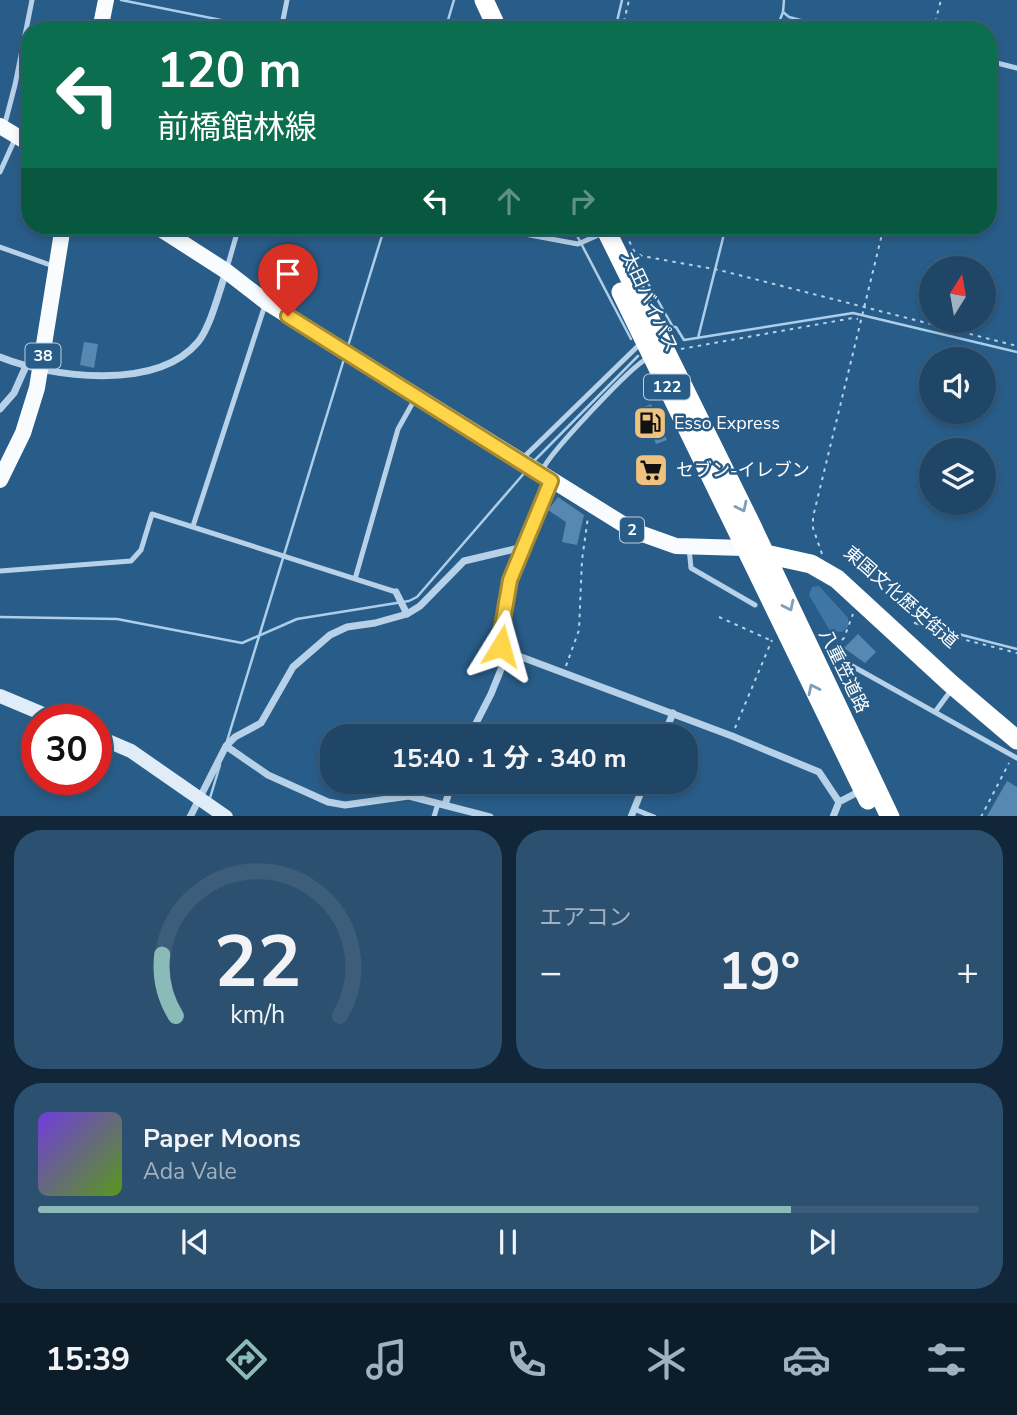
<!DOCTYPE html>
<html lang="ja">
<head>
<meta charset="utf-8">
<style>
	body { margin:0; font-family:"Nunito Sans","Noto Sans JP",sans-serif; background:#2c5070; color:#f1f3f6; height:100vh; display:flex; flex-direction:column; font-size:26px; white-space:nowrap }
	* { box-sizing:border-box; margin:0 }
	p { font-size:23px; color:#a1b1c0 }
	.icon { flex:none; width:38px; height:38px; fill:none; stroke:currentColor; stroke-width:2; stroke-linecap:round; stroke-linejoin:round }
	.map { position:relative; height:816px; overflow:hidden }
	.details { display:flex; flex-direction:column; gap:14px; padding:14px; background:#112639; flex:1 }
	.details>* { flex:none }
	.banner { position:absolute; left:21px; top:21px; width:976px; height:214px; border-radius:28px; box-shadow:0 4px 10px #0003,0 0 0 2px #3c5e7b; background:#0b6e4f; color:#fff; overflow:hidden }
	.needle { width:46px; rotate:11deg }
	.controls { position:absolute; left:919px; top:256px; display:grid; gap:14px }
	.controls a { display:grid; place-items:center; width:77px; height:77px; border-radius:50%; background:#1f4667; box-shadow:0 4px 10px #0003,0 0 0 2px #3c5e7b; font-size:35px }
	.speed { position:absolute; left:21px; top:704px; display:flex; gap:14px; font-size:35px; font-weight:700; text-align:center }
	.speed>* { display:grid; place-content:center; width:91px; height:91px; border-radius:50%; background:#1f4667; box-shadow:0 4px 10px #0003,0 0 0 2px #3c5e7b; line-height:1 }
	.speed .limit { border:10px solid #d22; background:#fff; color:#111 }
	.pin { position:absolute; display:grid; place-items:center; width:60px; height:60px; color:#fff; margin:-72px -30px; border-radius:50% 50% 50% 0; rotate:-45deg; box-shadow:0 0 7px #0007 }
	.pin .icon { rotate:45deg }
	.me { position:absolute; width:77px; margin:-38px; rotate:8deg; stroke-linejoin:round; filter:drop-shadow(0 0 5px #0008) }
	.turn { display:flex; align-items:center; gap:24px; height:147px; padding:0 21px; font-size:32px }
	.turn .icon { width:91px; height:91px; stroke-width:2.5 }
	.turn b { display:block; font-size:49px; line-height:60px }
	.lanes { display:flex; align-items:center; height:66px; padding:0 21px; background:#0003; justify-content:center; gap:35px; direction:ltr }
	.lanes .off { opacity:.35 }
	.big { font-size:52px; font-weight:700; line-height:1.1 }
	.details .card { flex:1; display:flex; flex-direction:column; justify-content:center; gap:10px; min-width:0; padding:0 24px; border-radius:28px; background:#2c5070 }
	.details .dial { align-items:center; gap:0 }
	.dial svg { height:182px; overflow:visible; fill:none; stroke:#3c5e7b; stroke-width:7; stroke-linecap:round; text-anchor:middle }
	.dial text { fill:#f1f3f6; stroke:none }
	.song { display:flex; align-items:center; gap:21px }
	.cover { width:84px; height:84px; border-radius:10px; background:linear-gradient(135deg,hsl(260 70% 55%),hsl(90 70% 35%)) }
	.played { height:7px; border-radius:4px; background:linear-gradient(90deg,#8bbbb9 80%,#3c5e7b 80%) }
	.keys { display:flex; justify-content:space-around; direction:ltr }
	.heat { display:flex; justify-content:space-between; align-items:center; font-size:38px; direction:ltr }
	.details .tiles { flex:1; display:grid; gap:14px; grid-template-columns:1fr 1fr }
	.card:last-child { grid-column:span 2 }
	.trip { position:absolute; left:320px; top:724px; width:378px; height:70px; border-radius:28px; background:#1f4667; box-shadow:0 4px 10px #0003,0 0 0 2px #3c5e7b; font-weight:700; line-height:70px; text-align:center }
	.dock { display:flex; height:112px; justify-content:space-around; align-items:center; background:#0c1c29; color:#a1b1c0 }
	.dock .icon { width:49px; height:49px }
	.dock .active { color:#8bbbb9 }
	.dock b { font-size:32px; color:#f1f3f6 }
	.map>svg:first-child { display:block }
</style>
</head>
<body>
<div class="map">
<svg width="1017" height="817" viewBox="0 0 1017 817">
	<rect width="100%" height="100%" fill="#295d89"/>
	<path fill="#3e77a5" d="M819,586L848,618V627L842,632L830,631L809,595L812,587Z"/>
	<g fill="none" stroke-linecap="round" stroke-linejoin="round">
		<path stroke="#accee9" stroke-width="2.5" d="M121,0L271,30
			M784,0L783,12L789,17L839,30
			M445,30L454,0
			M615,30L622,0
			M776,30L783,12
			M572,226L631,339
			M637,264L673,327H676L684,340L853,313L1017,352
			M698,338L726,226
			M348,346L385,226
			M535,460L638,356
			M0,617L117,619L242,643L297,619L409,601L417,597L526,471
			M915,623L1017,649
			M227,741L344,359
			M210,798L220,765"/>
	</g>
	<path fill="#5688b2" d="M84,342L98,344L94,368L80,365Z
		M651,404L667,440L656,444L641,408Z
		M651,453L662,480L648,486L637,459Z
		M558,497L584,515L577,545L562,542L566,522L548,510Z
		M858,634L876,652L865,663L844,648Z
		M1007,781L1017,787V816H987Z"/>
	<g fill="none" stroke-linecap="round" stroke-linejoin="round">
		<path stroke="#b7d2e8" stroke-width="2" stroke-dasharray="3.5 5" stroke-linecap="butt" d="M622,30L629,0
			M933,30L941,0
			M622,226L634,251L642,256L719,270L1017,346
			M681,349L853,318L858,319
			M822,554L813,528V517L884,226
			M719,617L770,640
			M958,638L1017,653
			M830,652L844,638L853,614
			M566,666L579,630L582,560L588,517
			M735,728L772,640
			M981,817L1009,763"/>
		<path stroke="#b7d2e8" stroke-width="5" d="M281,30L287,0
			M989,61L1017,68
			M4,127L15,85L32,0
			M0,172L15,139
			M481,226L578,244L603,233
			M0,247L53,266
			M227,268L239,226
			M523,458L641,343
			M543,469C550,453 632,365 648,358
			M193,526L265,305
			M689,548L691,568L755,605
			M0,571L131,561L141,550L152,514L396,592
			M355,579L398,429L416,397
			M845,662L1017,758
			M935,712L952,689
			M634,809L654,817
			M434,817L438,803"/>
		<path stroke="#b7d2e8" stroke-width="7" d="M0,357C52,378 157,391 198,342C211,326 219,291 226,272
			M0,409L14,393L26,366
			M551,481L510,580L500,638L501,646L508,652L732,736L819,772L839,802
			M396,592L407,614
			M469,737L491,694L508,652
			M663,737L673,713
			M226,746L268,775L328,802L345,805L409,796L490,817
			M445,805L452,782
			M190,817L226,746L235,737L261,723L293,667L330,635L347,627L375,623L407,614L420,606L464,561L523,547
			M631,817L645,782
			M833,817L839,802L862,790"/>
		<path stroke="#e0edf8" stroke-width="14" d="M0,696L55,719
			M96,736L131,751L226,817"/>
		<path stroke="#f9fcfe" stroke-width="16" d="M100,30L106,0
			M0,126L30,144
			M156,226L226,271L266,302L634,531L676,546L744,548
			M0,480L23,433L37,388L63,226"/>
		<path stroke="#fff" stroke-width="19" d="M484,0L498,30
			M604,226L750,522L890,817
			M621,292L868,800
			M756,552L811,564L837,579L950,683L1017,740"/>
	</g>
	<defs><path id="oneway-chevron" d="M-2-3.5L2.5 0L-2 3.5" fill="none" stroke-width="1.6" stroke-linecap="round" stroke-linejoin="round" transform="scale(1.75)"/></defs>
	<g stroke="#7f9eb8">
		<use href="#oneway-chevron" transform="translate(742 507) rotate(64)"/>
		<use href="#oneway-chevron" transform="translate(789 606) rotate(64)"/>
		<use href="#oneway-chevron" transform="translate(813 689) rotate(-116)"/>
	</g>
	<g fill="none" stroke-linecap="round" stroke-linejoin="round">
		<g stroke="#a68a30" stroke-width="18">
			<path id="route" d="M288,316L551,481L510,580L500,638L501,646"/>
		</g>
		<use href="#route" stroke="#ffd54a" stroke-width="12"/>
	</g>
	<defs>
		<g id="fuel-square" transform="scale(1.75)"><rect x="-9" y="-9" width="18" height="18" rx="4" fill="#efc37e" stroke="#295d89"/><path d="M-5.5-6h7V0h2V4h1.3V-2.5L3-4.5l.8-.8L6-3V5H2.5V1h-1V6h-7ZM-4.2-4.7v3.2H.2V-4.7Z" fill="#111"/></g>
		<g id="supermarket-square" transform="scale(1.75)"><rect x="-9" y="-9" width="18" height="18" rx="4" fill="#efc37e" stroke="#295d89"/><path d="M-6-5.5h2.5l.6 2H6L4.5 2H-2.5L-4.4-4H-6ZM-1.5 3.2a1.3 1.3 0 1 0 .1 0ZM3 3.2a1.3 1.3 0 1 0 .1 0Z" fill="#111"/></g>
	</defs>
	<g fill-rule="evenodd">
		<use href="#fuel-square" x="650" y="423"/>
		<use href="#supermarket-square" x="651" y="470"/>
	</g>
	<g text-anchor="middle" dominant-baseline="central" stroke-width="5" stroke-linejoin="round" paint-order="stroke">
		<g fill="#295d89" stroke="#bfcedc" stroke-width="2">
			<rect x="25.5" y="343.5" width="35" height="25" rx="5"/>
			<rect x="644" y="374.5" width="46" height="25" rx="5"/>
			<rect x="620" y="517.5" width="24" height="25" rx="5"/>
		</g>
		<g font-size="16" font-weight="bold" fill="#fff">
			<text x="43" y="356">38</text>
			<text x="667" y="387">122</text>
			<text x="632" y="530">2</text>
		</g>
		<g font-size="18" fill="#fff" stroke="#295d89">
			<text transform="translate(650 302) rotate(65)">太田バイパス</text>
			<text transform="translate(901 597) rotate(41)">東国文化歴史街道</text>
			<text transform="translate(844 671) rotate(64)">八重笠道路</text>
		</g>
		<g font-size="18" fill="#fff" stroke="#295d89" text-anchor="start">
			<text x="674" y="423">Esso Express</text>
			<text x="676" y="470">セブン-イレブン</text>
		</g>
	</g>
</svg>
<div class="controls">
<a><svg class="needle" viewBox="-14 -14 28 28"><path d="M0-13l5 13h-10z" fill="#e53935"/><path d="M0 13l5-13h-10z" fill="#a1b1c0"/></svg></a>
<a><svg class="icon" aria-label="sound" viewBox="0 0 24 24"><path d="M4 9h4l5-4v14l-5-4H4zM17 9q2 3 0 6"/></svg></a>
<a><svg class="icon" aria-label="layers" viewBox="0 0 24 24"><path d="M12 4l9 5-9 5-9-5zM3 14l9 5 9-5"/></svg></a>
</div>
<div class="speed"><div class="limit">30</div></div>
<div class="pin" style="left:288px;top:316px;background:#d93025"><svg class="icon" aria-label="arrive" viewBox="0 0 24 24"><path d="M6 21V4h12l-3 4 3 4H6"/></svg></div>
<svg class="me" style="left:501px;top:646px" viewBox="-20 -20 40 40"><path d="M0-17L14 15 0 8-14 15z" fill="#ffd54a" stroke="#fff" stroke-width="4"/></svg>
<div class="trip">15:40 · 1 分 · 340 m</div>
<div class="banner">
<div class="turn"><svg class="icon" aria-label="left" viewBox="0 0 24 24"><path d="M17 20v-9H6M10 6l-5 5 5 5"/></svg><div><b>120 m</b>前橋館林線</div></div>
<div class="lanes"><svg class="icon" aria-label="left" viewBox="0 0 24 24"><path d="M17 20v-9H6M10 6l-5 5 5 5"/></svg><svg class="icon off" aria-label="ahead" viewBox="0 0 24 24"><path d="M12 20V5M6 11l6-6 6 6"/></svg><svg class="icon off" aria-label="right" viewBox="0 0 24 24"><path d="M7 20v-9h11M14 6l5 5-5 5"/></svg></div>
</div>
</div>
<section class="details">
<div class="tiles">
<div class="card dial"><svg viewBox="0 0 100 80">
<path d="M14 69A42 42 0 1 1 86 69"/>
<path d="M14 69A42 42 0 0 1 8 42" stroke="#8bbbb9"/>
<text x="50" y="56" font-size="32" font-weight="700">22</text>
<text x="50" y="72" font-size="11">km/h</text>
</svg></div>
<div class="card"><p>エアコン</p>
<div class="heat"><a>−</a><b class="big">19°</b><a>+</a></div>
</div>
<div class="card">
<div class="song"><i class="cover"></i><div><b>Paper Moons</b><p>Ada Vale</p></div></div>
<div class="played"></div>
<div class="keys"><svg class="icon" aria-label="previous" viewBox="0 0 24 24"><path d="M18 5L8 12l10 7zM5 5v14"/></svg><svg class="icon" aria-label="pause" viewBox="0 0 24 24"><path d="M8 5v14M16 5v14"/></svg><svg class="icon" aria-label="next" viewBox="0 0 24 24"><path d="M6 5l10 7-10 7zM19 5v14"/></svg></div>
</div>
</div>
</section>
<nav class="dock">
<b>15:39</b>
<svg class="icon active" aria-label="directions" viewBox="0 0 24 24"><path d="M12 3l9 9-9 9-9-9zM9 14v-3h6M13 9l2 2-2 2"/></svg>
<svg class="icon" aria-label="music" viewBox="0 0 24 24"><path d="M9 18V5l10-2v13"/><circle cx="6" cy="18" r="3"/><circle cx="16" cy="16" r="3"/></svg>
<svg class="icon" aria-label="phone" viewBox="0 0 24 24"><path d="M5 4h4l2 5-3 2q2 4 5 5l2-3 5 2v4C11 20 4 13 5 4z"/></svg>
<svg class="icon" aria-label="climate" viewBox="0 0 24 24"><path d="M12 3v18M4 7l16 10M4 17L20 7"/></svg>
<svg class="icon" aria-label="car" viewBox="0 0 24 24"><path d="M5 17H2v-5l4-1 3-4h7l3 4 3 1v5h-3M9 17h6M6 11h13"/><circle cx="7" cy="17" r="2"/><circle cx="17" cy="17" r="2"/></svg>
<svg class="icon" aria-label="filters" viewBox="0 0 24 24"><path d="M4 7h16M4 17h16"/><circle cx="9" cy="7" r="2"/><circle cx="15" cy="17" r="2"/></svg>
</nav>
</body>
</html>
